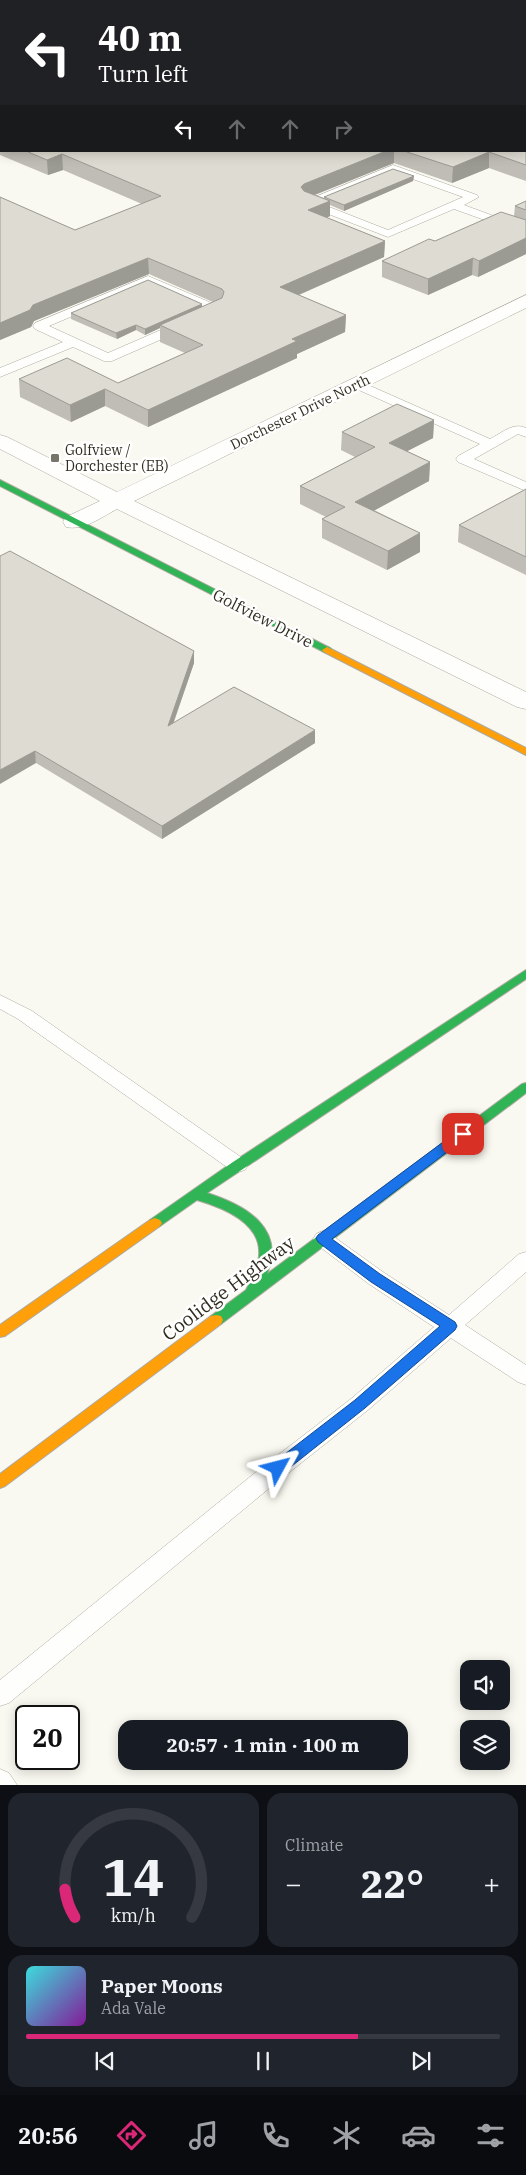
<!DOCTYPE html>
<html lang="en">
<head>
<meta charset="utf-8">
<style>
	body { margin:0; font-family:"IBM Plex Serif",serif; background:#20242c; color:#f1f3f6; height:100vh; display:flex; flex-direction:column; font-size:19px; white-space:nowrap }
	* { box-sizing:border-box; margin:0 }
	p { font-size:16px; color:#9ea1a6 }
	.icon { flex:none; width:28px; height:28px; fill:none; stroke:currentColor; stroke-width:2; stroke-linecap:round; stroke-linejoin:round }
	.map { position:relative; height:1785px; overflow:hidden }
	.sheet { display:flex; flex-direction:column; gap:8px; padding:8px; background:#0d0f14; flex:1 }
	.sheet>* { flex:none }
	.top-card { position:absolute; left:0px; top:0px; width:526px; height:152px; box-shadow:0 2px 12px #0003; background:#202124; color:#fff; overflow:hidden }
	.controls { position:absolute; left:460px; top:1660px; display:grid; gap:10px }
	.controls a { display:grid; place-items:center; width:50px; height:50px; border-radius:10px; background:#171b24; box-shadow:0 2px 12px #0003; font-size:25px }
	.speed { position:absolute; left:15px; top:1705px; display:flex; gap:10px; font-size:25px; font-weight:700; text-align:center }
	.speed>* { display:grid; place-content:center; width:65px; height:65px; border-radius:50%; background:#171b24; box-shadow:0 2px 12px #0003; line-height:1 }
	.speed .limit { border:2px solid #111; border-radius:8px; background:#fff; color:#111 }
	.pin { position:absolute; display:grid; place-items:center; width:42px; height:42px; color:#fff; margin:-21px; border-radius:10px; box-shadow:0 2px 8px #0006 }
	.me { position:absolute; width:55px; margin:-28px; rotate:52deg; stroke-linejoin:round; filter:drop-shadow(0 0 4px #0008) }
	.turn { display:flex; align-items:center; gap:18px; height:105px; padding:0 15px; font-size:22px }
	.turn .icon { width:65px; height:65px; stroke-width:2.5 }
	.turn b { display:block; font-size:35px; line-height:42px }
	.lanes { display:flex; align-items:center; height:48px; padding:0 15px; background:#0003; justify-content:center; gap:25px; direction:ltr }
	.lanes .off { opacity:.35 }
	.big { font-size:38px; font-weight:800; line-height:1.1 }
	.sheet .widget { flex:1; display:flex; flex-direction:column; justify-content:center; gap:8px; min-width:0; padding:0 18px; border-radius:15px; background:#20242c }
	.sheet .dial { align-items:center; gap:0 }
	.dial svg { height:130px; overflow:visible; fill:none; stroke:#363941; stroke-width:7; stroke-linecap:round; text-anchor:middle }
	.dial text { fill:#f1f3f6; stroke:none }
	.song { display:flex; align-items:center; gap:15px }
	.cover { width:60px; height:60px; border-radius:8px; background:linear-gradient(135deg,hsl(180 70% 55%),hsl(290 70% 35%)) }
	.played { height:5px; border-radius:2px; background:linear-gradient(90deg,#db2777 70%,#363941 70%) }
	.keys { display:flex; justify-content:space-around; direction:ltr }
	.heat { display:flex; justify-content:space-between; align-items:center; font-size:28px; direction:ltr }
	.sheet .tiles { flex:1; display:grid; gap:8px; grid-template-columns:1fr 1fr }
	.widget:last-child { grid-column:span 2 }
	.trip { position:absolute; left:118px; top:1720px; width:290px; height:50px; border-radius:15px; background:#171b24; box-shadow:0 2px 12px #0003; font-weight:800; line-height:50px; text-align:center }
	.dock { display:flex; height:80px; justify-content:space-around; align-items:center; background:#090b0e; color:#9ea1a6 }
	.dock .icon { width:35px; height:35px }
	.dock .selected { color:#db2777 }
	.dock b { font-size:22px; color:#f1f3f6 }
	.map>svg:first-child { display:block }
</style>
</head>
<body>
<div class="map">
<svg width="526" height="1785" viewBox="0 0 526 1785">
	<rect width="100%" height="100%" fill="#faf9f1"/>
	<path fill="#e7e9f7" d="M0,0H526V110L525,1H1V100Z"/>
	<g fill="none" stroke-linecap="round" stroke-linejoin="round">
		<g stroke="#acaaa0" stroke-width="1">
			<path id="lane" d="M393,165L477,195L479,197L464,205L526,228V235L454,209L388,237L305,205L303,203L305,201ZM393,172L463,197L388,230L319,203Z
				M148,276L221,307L223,310L210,317H202L200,314L206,310L148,284L49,326L108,353L179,322H187L189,325L187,328L112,361H104L73,347L0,377V368L63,342L35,329L33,326L35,323Z
				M357,380L490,439C502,433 513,422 526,428V437L518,434L474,459L526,482V491L458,462L456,459L458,456L480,444L352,387L351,384Z
				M0,995L32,1011L245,1160L248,1165L245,1170L238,1172L231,1170L18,1019L0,1009Z
				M323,1231L330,1234L383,1272L449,1315L519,1254L526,1252V1272L465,1325L526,1365V1385L518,1382L451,1338L368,1410L272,1486L9,1703L0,1706V1680L256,1472L352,1398L434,1327L369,1284L316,1244L313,1239L316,1234Z
				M0,1769L9,1773L17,1785H0Z"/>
		</g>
		<g stroke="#acaaa0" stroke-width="1">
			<path id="street" d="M526,295V308L134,501L526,692V709L517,707L117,509C102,517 83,531 66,527L63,522L66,517L100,501L0,449V435L7,437L117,492Z"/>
		</g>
		<g stroke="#acaaa0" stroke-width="2">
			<path id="fast" d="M0,480L330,648L332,650L327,653L324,652L0,486Z
				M526,970V979L207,1193C245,1205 286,1228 267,1274L522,1084L526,1083V1093L221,1324L216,1325L211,1324L209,1320L211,1316L246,1290L248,1286C253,1277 258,1267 259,1256C262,1223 224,1208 197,1200L160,1226L155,1228L150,1226L148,1223L150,1220L233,1162Z"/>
		</g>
		<g stroke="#acaaa0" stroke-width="2">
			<path id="slow" d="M327,647L526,748V755L324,652L322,650Z
				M155,1218L160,1220L162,1223L160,1226L5,1336L0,1337V1325L150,1220Z
				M216,1315L221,1316L223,1320L221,1324L5,1486L0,1488V1474L211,1316Z"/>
		</g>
		<use href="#lane" fill="#fefefd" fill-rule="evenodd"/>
		<use href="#street" fill="#fefefd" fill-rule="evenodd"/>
		<use href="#fast" fill="#30b455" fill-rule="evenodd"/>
		<use href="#slow" fill="#ff9f0a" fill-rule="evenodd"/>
	</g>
	<path fill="#bfbdb5" d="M0,104H1V151H525L526,112V181L489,168L452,183L394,163L315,195L324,198V197L414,176L413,181L344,211L330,205V216L327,218L385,241L384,257L299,295L346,315L345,332L297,354V358L148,427L105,406L71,422L20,397L19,379L118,383L185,353L160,342V328L145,335L136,330L117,339L71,319V313L202,307L213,302L149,274L34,321L31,327L0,340V197L75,230L142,204L63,170L48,175L0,155Z
		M526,201V254L478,277L472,275L428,295L382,277V261L435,241L514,216L515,206Z
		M434,420L433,438L407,451L430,462L429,481L374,510L420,533V552L387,570L322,538V519L326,517L300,504V486L355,457L341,450L342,432Z
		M526,489V575L458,542L459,525Z
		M0,556L194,663L174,722L315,743L162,839L36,763Z"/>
	<path fill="#9b9a93" d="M386,151H394V163L304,199L301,187L304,184Z
		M489,152V168L452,183L453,167Z
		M62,154L63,170L48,175L47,160Z
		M414,176L413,181L344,211V205Z
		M330,201V216L308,226V210Z
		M526,238V254L478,277L479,261Z
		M385,241L384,257L280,303V287Z
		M148,258L149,274L34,321L31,327L0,340V323L33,305Z
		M473,258L472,275L428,295V279Z
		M202,304V310L160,325V328L145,335V329Z
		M346,315L345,332L297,354V358L148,427V410L292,339Z
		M136,325V330L117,339L116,333Z
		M105,389V406L71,422L70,405Z
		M434,420L433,438L388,461L389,443Z
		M430,462L429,481L355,521V502Z
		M420,533V552L387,570L388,551Z
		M194,651V663L168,738V726Z
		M315,730V743L162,839V826Z
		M35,751L36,763L0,784V770Z"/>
	<path fill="#dedcd2" stroke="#9b9a93" d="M0,104H1V141L0,140Z
		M526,112V165L489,152L453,167L404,151H525V113Z
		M26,151H386L304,184L301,187L304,191L330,201L308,210L385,241L280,287L346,315L292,339L297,341L148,410L105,389L70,405L19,379L67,358L118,383L203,345L160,325L222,298L224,292L222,289L148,258L33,305L30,310L0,323V197L75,230L161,196L62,154L47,160Z
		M393,169L414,176L344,205L324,197Z
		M526,201V210L515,206Z
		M501,212L526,220V238L479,261L473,258L428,279L382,261L429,239L435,241Z
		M148,280L202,304L145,329L136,325L116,333L71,313Z
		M397,404L434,420L389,443L430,462L355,502L420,533L388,551L322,519L345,507L300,486L375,447L342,432Z
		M526,489V557L459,525Z
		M10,551L194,651L168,726L234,687L315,730L162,826L35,751L0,770V556Z"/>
	<path fill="#1a73e8" stroke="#114b97" d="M463,1130L467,1131L469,1134L467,1137L332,1239L380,1274L455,1322L457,1326L455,1330L365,1408L283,1473L278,1474L272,1473L270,1468L272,1464L355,1400L440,1326L371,1282L318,1242L316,1238L318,1235L458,1131Z"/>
	<rect fill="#777569" stroke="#fff" stroke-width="2" x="50" y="453" width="10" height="10" rx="2.5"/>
	<g text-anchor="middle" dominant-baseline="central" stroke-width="5" stroke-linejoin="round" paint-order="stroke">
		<g font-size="14" fill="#312e20" stroke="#fff">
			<text transform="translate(300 412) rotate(-26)">Dorchester Drive North</text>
		</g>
		<g font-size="14" fill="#312e20" stroke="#fff" text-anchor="start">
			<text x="65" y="450">Golfview /<tspan x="65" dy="16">Dorchester (EB)</tspan></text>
		</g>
		<g font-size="16" fill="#312e20" stroke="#fff">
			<text transform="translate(263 618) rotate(27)">Golfview Drive</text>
		</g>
		<g font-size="19" fill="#312e20" stroke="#fff">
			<text transform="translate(228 1288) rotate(-37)">Coolidge Highway</text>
		</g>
	</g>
</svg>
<div class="controls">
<a><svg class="icon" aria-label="sound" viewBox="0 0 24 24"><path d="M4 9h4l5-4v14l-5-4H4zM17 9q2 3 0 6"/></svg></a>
<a><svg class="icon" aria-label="layers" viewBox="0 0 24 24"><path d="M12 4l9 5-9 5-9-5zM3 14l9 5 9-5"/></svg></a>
</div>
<div class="speed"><div class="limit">20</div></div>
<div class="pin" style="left:463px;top:1134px;background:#d93025"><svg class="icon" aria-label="arrive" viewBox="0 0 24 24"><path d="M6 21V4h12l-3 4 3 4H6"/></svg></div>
<svg class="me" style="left:278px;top:1468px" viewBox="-20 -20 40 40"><path d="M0-17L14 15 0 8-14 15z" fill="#1a73e8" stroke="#fff" stroke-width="4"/></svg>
<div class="trip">20:57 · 1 min · 100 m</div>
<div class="top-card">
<div class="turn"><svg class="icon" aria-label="left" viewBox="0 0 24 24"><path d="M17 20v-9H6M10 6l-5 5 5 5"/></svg><div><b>40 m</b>Turn left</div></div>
<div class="lanes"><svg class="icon" aria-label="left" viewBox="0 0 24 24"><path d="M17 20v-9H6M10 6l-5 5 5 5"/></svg><svg class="icon off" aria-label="ahead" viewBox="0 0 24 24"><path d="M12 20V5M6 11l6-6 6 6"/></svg><svg class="icon off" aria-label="ahead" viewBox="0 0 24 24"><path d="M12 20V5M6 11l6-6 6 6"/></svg><svg class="icon off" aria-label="right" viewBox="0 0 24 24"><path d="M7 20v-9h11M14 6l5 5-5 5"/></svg></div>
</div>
</div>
<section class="sheet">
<div class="tiles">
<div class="widget dial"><svg viewBox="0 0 100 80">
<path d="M14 69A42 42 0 1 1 86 69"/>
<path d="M14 69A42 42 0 0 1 8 52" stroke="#db2777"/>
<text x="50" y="56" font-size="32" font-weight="700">14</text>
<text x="50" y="72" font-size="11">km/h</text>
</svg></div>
<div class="widget"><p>Climate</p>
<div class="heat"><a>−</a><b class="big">22°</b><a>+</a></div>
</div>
<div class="widget">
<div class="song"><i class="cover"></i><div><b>Paper Moons</b><p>Ada Vale</p></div></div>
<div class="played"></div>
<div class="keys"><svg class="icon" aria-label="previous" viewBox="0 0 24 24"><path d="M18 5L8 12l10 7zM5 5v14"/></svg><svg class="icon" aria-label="pause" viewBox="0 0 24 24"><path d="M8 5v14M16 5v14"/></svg><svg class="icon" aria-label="next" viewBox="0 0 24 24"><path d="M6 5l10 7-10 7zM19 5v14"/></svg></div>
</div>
</div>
</section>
<nav class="dock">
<b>20:56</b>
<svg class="icon selected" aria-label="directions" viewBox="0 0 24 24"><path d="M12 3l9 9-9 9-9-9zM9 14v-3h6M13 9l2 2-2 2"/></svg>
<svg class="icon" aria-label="music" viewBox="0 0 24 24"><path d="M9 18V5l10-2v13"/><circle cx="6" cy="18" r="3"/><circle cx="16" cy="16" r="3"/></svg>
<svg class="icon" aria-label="phone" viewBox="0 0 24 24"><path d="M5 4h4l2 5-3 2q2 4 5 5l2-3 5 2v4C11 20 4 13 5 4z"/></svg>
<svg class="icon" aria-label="climate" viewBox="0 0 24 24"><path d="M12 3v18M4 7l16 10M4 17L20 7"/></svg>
<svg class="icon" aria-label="car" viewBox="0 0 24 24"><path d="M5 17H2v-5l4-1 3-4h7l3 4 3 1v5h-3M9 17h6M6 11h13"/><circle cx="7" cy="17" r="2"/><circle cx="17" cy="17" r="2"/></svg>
<svg class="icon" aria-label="filters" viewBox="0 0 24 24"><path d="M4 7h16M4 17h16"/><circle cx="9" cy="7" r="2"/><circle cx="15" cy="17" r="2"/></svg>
</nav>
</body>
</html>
